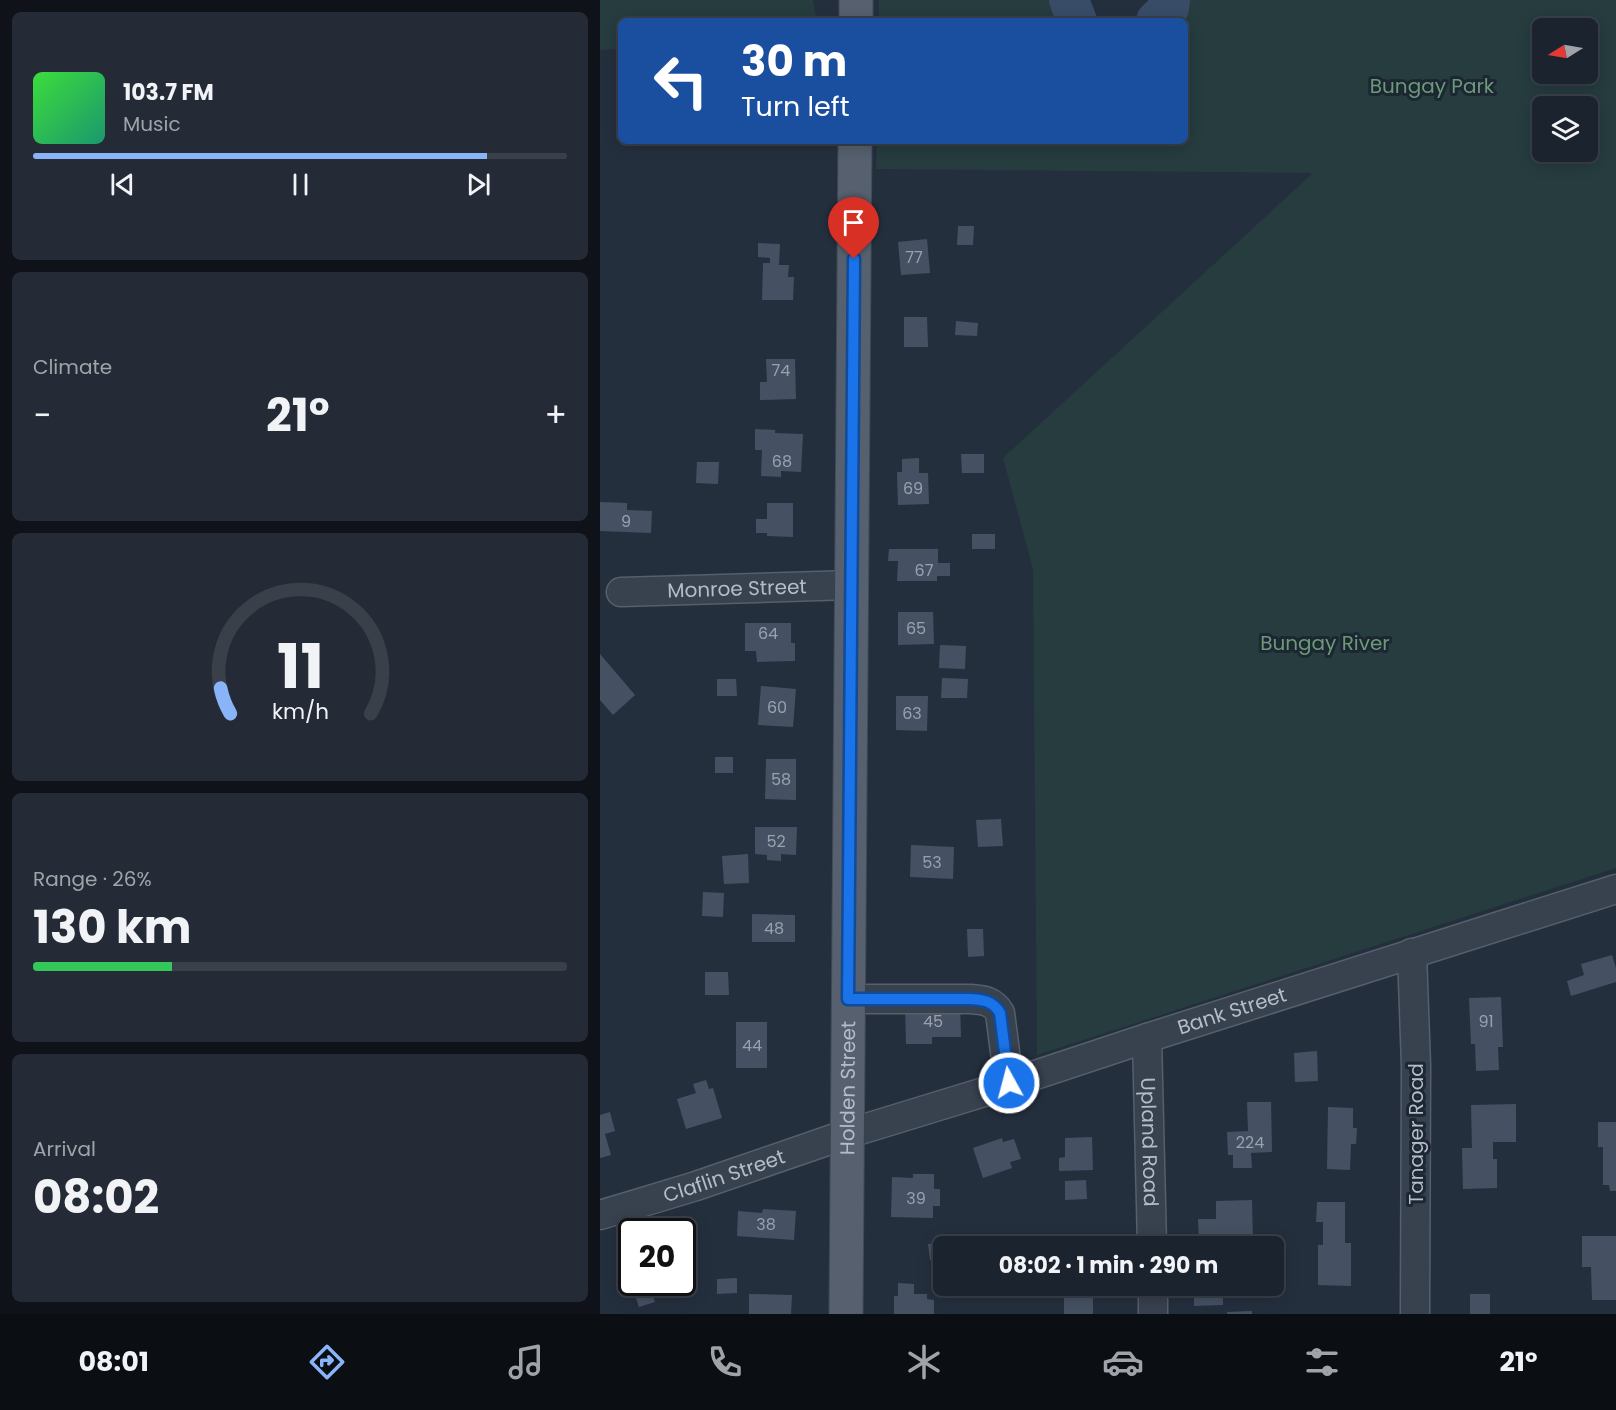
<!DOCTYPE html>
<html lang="en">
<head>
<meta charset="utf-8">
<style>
	body { margin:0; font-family:Poppins,sans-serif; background:#242b36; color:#f1f3f6; height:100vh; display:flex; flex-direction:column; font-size:22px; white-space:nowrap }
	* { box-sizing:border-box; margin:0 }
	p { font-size:20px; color:#a0a4aa }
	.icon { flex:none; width:33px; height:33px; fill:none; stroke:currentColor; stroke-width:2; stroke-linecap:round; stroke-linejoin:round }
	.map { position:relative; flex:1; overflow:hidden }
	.drawer { display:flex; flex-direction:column; gap:12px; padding:12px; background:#0f1319; width:600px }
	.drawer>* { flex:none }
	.hud { position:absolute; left:18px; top:18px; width:570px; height:126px; border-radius:9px; box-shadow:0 3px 15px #0003,0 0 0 2px #39404a; background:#1a4fa0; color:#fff; overflow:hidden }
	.needle { width:39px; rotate:259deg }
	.fabs { position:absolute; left:932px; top:18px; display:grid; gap:12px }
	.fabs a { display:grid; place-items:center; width:66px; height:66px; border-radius:9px; background:#1b232e; box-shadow:0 3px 15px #0003,0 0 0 2px #39404a; font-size:30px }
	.speed { position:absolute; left:18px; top:1218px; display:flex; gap:12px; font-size:30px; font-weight:700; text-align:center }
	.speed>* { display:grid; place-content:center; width:78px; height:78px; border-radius:50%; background:#1b232e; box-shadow:0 3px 15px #0003,0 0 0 2px #39404a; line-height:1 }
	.speed .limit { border:3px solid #111; border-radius:9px; background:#fff; color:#111 }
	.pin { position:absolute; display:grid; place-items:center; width:51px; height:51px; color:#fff; margin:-62px -26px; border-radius:50% 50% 50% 0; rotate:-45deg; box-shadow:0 0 6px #0007 }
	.pin .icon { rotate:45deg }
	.me { position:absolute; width:66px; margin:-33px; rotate:353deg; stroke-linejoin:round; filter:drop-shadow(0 0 4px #0008) }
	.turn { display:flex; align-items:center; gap:21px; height:126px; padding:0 24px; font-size:27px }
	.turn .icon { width:78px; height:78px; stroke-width:2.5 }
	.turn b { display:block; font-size:42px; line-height:51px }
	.big { font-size:45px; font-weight:700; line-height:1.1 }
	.drawer .tile { flex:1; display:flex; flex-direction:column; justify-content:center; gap:9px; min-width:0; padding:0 21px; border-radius:9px; background:#242b36 }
	.drawer .dial { align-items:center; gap:0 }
	.dial svg { height:156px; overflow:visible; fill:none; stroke:#39404a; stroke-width:7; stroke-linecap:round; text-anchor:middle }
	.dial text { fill:#f1f3f6; stroke:none }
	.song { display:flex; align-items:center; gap:18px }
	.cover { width:72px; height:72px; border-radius:9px; background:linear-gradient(135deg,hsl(120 70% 55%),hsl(160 70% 35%)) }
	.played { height:6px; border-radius:3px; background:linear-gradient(90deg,#8ab4f8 85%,#39404a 85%) }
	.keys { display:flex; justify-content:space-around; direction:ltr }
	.heat { display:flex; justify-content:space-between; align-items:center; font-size:33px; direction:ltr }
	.charge { height:9px; border-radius:4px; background:linear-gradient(90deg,#34c759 26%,#39404a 0) }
	.trip { position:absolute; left:333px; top:1236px; width:351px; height:60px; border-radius:9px; background:#1b232e; box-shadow:0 3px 15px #0003,0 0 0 2px #39404a; font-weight:700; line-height:60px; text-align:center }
	.menu { display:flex; height:96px; justify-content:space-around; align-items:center; background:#0b0e12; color:#a0a4aa }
	.menu .icon { width:42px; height:42px }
	.menu .on { color:#8ab4f8 }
	.menu b { font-size:27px; color:#f1f3f6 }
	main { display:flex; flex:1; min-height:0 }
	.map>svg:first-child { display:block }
</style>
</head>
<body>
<main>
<section class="drawer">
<div class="tile">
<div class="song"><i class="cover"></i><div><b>103.7 FM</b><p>Music</p></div></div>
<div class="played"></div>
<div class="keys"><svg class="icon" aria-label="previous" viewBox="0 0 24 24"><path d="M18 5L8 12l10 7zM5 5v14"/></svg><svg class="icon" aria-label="pause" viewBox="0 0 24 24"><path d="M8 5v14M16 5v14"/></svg><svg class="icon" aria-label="next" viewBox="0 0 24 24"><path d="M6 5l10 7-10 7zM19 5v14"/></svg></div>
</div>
<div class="tile"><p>Climate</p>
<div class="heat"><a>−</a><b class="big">21°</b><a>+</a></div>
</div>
<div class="tile dial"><svg viewBox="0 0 100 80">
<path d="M14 69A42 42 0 1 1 86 69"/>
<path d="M14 69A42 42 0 0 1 9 56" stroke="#8ab4f8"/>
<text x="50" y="56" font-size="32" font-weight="700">11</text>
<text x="50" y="72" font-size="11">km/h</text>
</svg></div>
<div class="tile"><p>Range · 26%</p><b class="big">130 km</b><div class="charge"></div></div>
<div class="tile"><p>Arrival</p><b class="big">08:02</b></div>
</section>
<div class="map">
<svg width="1016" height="1314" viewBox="0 0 1016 1314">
	<rect width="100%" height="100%" fill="#242f3e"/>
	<path fill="#263c3f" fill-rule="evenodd" d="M0,0H213L217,21H21V49L0,50Z
		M279,0H469L477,21H279Z
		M570,0H1016V868L437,1055L433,569L403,458L713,173L276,169L277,141H585V21H556L569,8ZM942,28H987V74H942ZM987,106V152H942V106Z"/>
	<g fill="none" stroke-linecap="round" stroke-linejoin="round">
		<path stroke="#394c67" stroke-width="40" d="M469,0L477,21
			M556,21L569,8L570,0"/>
	</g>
	<path fill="#455162" d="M358,226H374L373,245H357Z
		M327,239L330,273L301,275L298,242Z
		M158,243L180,244L179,265H189L188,277H194L193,300H162L163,263H170V258L158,257Z
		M304,317H327L328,347H304Z
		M356,321L378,323L377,336L355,335Z
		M166,359H195L196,399L160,400V382H167Z
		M155,429L175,430V433L203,434L201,472L181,471V477L161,476L162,450H155Z
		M361,454H384V473H362Z
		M319,458V473H328L329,504L298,505L297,472H302V459Z
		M97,462H119L118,484L96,483Z
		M0,502L27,503V510L52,511L51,533L0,531Z
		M167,503H193V537L167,536V533H156V519H167Z
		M372,534H395V549H372Z
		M289,549H338V563H350V576H337V581H297L298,561H288Z
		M298,612H333L334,644L298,645Z
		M145,623H191V643H195V661L157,662L156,651H145Z
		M340,645L366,646L365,669L339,668Z
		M0,654L35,695L13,715L0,700Z
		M342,678L368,679L367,698H341Z
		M117,679H136L137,696H117Z
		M161,686L196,689L193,727L158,725Z
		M296,696H328L327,731L296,730Z
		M115,757H133V773H115Z
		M166,759H196V800L165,799Z
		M401,819L403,846L378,847L376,820Z
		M155,827H197L196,855L181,854V861L167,860V855L155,854Z
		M311,845L354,847L353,879L310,877Z
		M148,854L149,883L124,884L122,856Z
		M103,892L124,893L123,917L102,916Z
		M152,914L195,915V942H152Z
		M367,929H383L384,956L368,957Z
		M1012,955L1016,968V982L971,996L967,981L984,975L981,964Z
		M105,972H128L129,995H105Z
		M901,997L903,1047H898L899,1070L876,1071L875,1044H871L869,998Z
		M360,1003L361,1037H332V1044H306L305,1004Z
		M136,1022H167V1068H136Z
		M717,1051L718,1081L695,1082L694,1053Z
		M106,1080L109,1089L113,1088L122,1118L86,1129L77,1099L96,1093L93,1084Z
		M647,1102H671L672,1152L651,1153L652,1168H633V1155H628L627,1132L648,1131Z
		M916,1104V1142H893V1159H897V1188L863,1189L862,1148H872L871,1105Z
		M728,1107L753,1108V1128H757L756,1144H751L750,1170L727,1169Z
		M10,1112L15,1131L5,1134L11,1155L0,1158V1115Z
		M998,1122H1016V1191H1010L1009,1185H1003V1147H998Z
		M492,1137L493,1170L459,1171V1158L465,1157V1138Z
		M402,1138L403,1142L414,1139L421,1159L410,1162L412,1168L383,1178L373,1148Z
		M313,1174H334V1189H340V1206H333V1218L291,1217L292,1177L313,1178Z
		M486,1180L487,1199L465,1200V1181Z
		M652,1200L653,1242L599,1243L598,1219H616V1201Z
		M717,1202H745V1243H751V1286L718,1285V1245H723V1222H716Z
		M163,1209L196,1211L194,1240L137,1236L138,1211L162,1213Z
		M982,1236H1016V1300H992L991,1267H982Z
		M384,1237V1246H361V1239Z
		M352,1242V1246H344V1259L330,1260L328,1244Z
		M32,1272V1282H57L59,1288L51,1291L55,1302L39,1307L27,1273Z
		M137,1278V1293L117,1294V1279Z
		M298,1283L314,1284V1294H327V1299L334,1300V1314H294V1296H298Z
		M594,1286H629V1287L623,1288V1305L594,1306Z
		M464,1289H493V1314H464Z
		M149,1294L192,1295L191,1314H149Z
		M870,1294H890V1314H870Z
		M652,1311V1314H627V1312Z"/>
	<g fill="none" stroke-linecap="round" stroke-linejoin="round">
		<g stroke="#565f6c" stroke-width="31">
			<g id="minor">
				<path id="s1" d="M21,592L251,585"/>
				<path d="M812,953L816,1066L815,1314"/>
				<path d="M248,999H371C384,1000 393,1001 400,1013L409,1083"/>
				<path id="s2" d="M547,1038L552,1246"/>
				<path id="s3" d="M0,1215L96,1186L247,1134L384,1092L547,1038L1016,889"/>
				<path d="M553,1286V1314"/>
			</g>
		</g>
		<g stroke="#414a57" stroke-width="35">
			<g id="major">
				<path d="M256,21V0"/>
				<path id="s4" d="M246,1314L255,141"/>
			</g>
		</g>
		<use href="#minor" stroke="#38414e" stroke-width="28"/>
		<use href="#major" stroke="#56606e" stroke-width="33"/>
	</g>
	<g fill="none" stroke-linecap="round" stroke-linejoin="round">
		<g stroke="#114b97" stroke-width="15">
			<path id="route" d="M254,259L248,999H371C384,1000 393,1001 400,1013L409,1083"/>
		</g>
		<use href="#route" stroke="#1a73e8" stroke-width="10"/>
	</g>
	<g text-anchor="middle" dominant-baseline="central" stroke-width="6" stroke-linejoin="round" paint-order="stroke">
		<g font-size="16" fill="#98a1af">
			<text x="314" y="257">77</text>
			<text x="181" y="370">74</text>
			<text x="182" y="461">68</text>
			<text x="313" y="488">69</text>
			<text x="26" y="521">9</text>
			<text x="324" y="570">67</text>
			<text x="316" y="628">65</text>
			<text x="168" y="633">64</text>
			<text x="177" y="707">60</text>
			<text x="312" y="713">63</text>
			<text x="181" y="779">58</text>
			<text x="176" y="841">52</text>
			<text x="332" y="862">53</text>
			<text x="174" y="928">48</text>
			<text x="333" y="1021">45</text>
			<text x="886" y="1021">91</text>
			<text x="152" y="1045">44</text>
			<text x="650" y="1142">224</text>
			<text x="316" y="1198">39</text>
			<text x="166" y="1224">38</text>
		</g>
		<g font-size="20" fill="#6b9a76" stroke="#1d2633">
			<text x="832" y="86">Bungay Park</text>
			<text x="725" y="643">Bungay River</text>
		</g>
		<g font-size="20" fill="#b4bcc9" stroke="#1d2633">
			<text stroke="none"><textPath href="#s1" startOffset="116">Monroe Street</textPath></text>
			<text stroke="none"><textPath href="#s3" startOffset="664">Bank Street</textPath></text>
			<text stroke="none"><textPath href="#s4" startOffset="226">Holden Street</textPath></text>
			<text transform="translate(816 1134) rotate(-90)">Tanager Road</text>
			<text stroke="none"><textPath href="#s2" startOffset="104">Upland Road</textPath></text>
			<text stroke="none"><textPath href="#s3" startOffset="130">Claflin Street</textPath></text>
		</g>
	</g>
</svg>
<div class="fabs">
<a><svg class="needle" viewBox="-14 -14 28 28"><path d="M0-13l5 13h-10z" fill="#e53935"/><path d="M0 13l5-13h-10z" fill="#a0a4aa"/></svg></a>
<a><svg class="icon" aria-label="layers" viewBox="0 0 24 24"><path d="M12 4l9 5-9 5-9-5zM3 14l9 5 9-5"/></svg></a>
</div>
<div class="speed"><div class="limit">20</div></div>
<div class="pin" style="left:254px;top:259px;background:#d93025"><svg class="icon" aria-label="arrive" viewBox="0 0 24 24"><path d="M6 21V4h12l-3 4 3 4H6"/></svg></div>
<svg class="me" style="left:409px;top:1083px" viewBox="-20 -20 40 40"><circle r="17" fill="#1a73e8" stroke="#fff" stroke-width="3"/><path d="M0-11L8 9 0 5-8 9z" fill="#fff"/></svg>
<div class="trip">08:02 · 1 min · 290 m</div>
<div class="hud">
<div class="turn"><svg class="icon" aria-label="left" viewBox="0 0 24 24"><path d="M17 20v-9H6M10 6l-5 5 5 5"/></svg><div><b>30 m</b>Turn left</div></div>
</div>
</div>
</main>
<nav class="menu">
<b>08:01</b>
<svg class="icon on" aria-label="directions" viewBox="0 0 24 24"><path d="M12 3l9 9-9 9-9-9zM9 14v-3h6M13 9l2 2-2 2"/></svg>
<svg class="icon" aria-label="music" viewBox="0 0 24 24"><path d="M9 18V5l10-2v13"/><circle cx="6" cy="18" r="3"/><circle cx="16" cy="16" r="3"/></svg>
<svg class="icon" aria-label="phone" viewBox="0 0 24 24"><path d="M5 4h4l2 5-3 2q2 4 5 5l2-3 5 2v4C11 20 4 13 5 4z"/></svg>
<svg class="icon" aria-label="climate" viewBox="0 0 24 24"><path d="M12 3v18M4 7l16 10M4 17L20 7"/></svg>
<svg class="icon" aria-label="car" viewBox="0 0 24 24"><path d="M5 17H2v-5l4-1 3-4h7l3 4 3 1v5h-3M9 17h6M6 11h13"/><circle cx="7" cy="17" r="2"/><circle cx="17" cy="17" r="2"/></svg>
<svg class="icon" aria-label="filters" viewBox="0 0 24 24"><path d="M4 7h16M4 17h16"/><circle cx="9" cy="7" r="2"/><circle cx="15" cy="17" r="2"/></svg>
<b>21°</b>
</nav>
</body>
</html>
